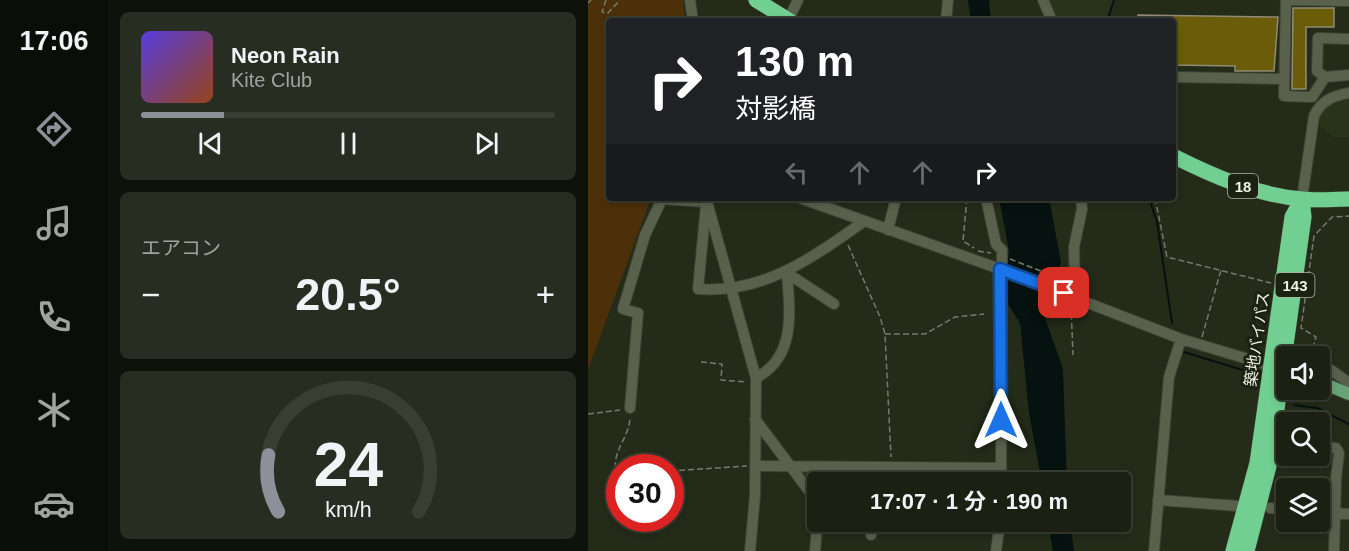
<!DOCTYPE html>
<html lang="ja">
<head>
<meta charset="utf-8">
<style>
	body { margin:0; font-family:Arial,"Noto Sans JP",sans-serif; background:#282d21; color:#f1f3f6; height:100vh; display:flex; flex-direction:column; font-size:22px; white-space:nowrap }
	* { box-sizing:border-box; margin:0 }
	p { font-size:20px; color:#a0a3a0 }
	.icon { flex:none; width:33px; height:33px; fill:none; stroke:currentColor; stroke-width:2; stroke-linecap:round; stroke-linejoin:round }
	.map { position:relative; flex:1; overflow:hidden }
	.panel { display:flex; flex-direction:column; gap:12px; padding:12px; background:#0f120a; width:480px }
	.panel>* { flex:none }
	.hud { position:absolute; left:18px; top:18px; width:570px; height:183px; border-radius:6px; box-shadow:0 3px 9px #0003,0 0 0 2px #393e33; background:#202124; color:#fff; overflow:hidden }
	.tools { position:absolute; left:688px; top:346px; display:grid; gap:12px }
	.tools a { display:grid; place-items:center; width:54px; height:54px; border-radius:6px; background:#1b2013; box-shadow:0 3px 9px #0003,0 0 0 2px #393e33; font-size:30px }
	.speed { position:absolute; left:18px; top:454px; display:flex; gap:12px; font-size:30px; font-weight:700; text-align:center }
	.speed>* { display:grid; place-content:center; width:78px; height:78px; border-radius:50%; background:#1b2013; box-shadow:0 3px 9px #0003,0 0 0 2px #393e33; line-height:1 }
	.speed .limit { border:9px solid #d22; background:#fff; color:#111 }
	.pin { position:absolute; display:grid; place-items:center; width:51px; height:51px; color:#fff; margin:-26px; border-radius:12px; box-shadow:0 3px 9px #0006 }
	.me { position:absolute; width:66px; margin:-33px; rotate:0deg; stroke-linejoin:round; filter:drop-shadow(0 0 4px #0008) }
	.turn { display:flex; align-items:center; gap:21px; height:126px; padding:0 30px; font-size:27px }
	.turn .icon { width:78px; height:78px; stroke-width:2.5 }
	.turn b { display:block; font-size:42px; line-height:51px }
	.lanes { display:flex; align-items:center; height:57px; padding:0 30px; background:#0003; justify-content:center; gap:30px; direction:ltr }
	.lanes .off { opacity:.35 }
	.big { font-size:45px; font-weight:700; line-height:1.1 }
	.panel .card { flex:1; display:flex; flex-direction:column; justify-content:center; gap:9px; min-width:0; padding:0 21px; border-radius:9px; background:#282d21 }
	.panel .dial { align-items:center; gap:0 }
	.dial svg { height:156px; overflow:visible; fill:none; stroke:#393e33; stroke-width:7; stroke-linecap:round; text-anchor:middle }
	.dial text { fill:#f1f3f6; stroke:none }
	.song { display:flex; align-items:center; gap:18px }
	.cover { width:72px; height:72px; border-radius:9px; background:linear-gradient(135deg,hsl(250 70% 55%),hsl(20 70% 35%)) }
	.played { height:6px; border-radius:3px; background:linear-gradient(90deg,#8c9099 20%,#393e33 20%) }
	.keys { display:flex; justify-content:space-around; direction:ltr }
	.heat { display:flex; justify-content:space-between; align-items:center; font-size:33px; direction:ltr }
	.trip { position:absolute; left:219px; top:472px; width:324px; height:60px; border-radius:6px; background:#1b2013; box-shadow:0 3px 9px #0003,0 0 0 2px #393e33; font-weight:700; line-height:60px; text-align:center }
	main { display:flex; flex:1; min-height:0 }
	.tab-bar { display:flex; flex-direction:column; width:108px; justify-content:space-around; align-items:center; background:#0b0d08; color:#a0a3a0 }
	.tab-bar .icon { width:42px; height:42px }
	.tab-bar .active { color:#8c9099 }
	.tab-bar b { font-size:27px; color:#f1f3f6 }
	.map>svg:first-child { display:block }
</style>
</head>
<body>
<main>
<nav class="tab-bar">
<b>17:06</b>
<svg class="icon active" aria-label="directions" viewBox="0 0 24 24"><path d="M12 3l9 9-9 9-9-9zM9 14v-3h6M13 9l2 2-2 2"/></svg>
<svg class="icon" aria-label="music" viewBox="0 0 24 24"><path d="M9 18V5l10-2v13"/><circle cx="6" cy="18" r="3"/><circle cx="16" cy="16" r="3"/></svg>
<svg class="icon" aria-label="phone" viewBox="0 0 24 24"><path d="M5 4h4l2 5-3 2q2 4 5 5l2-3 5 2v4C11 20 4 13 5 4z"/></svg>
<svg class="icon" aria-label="climate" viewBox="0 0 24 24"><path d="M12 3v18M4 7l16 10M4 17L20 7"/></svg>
<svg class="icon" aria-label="car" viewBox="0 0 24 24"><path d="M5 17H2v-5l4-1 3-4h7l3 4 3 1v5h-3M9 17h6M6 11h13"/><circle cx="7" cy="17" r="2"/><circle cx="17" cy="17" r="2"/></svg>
</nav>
<section class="panel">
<div class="card">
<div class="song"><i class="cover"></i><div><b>Neon Rain</b><p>Kite Club</p></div></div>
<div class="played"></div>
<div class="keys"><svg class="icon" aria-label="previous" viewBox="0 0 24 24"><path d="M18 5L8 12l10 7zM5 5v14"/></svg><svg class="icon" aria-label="pause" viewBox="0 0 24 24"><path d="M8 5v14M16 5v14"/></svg><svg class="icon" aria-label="next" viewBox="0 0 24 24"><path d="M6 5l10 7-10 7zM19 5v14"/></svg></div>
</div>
<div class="card"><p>エアコン</p>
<div class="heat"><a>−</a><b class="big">20.5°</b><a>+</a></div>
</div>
<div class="card dial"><svg viewBox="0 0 100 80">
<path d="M14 69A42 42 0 1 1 86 69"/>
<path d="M14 69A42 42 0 0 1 9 40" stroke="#8c9099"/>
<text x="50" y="56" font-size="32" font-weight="700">24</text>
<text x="50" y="72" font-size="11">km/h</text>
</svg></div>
</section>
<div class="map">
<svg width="761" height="551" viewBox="0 0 761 551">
	<rect width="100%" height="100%" fill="#242b19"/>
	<path fill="#29331a" d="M459,0H525L518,21H470Z
		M761,97V137H745L728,123L734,112L745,101Z"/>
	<path fill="#4c3009" d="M0,0H95L97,21H21V198H63L0,370Z"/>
	<path fill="#06120f" d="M380,0H401L403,21H383Z
		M411,198H461L473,262L456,315L475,369L479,483H454L441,413L432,323L416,298L421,251Z
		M460,522H482L486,551H465Z"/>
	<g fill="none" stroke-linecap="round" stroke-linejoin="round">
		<path stroke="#06120f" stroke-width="2" d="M519,21L526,0
			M561,198L569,222L584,323
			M596,352L664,373L671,380
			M706,405L729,408L761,424"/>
	</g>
	<path fill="#6b5c0a" stroke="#908c75" stroke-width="1.5" d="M705,8H746V27H718V89H704Z
		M550,15L690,17L686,71H647V66L585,65V21H550Z"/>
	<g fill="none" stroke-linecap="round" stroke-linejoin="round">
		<g stroke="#3f4536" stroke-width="12">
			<path id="minor" d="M102,0L105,21
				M455,0L464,21
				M200,20L210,0
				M358,21L360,0
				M761,39L730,38L729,71L737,77L761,75
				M585,77L696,79
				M737,77L724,97L696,96L698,0L761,1
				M118,198L168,378L167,495L162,551
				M212,198L412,269L593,339L683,366
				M398,198L408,244L414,250L413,483
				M714,199L726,116C733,101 744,96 761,93
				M118,205L110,289C175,294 224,258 275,222
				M300,230L308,198
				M199,273L246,304
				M487,297L486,247L494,209L493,198
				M732,368L743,370L761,383
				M168,378C208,357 202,313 199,273
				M42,408L50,313L35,309L57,235L74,199L118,202
				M167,419L230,503
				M732,447L748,448L751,453L748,478L746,551
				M682,456L699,455
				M167,466L413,468
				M287,483L288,468
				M570,500L650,506
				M682,508L699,510
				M732,512L761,514
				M283,535L285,522
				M227,551L230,517
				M408,551L412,522
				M566,551L581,377L593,339"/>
		</g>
		<g stroke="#3f4536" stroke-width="14">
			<path id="major" d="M732,382L761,394"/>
		</g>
		<g stroke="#3f4536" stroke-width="16">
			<path id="highway" d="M168,0L202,21
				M585,156C625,176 668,195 714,199C729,201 746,199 761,199
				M645,551L669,463L704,217L714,199
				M659,551L681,466L716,217L714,199"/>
		</g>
		<path stroke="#757b6c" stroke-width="1.5" stroke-dasharray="6 3" stroke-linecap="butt" d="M18,0L14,12L20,13L32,0
			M0,3L3,0
			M379,198L375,241L386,248
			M567,198L579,257L683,283
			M260,245L292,317L297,334L303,457
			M390,251L403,253
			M422,259L476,280
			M483,305L485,355
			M297,334H337L367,317L396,314
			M614,337L633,270
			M722,357L728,337L713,328L726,236L744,217L761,216
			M113,362L134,364L133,380L158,382
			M0,414L32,410
			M82,471L159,466
			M32,474H29C22,452 41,439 42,418"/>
		<use href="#minor" stroke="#59614d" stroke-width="10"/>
		<use href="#major" stroke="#67a376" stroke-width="12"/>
		<use href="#highway" stroke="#71cf91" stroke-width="15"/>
	</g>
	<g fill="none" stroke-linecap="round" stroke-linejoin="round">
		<g stroke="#114b97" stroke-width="15">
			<path id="route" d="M413,420L412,269L476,293"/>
		</g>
		<use href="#route" stroke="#1a73e8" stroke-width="10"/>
	</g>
	<g text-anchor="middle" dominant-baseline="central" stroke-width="6" stroke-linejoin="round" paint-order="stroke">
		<g fill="#1b2210" stroke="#aeb4a6" stroke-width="1.5">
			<rect x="640" y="174" width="30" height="24" rx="4.5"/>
			<rect x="687.5" y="273" width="39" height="24" rx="4.5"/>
		</g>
		<g font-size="15" font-weight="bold" fill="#edf2e6">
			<text x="655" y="186">18</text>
			<text x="707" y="285">143</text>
		</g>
		<g font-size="16" fill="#edf2e6" stroke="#1b2210">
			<text transform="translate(669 339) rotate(-82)">築地バイパス</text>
		</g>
	</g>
</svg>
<div class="tools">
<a><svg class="icon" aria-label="sound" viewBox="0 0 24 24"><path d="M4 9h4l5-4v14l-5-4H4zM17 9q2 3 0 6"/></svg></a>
<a><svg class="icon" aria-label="search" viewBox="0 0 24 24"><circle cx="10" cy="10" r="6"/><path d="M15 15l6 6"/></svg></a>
<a><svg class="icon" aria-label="layers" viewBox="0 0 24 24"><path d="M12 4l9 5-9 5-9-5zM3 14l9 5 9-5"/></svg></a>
</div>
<div class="speed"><div class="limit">30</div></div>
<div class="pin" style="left:476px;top:293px;background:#d93025"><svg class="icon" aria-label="arrive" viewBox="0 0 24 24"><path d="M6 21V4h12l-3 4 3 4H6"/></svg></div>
<svg class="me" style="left:413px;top:420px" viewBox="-20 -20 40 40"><path d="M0-17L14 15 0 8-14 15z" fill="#1a73e8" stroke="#fff" stroke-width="4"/></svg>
<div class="trip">17:07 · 1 分 · 190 m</div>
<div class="hud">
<div class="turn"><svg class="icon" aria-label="right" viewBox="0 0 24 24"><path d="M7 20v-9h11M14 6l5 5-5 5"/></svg><div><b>130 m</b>対影橋</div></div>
<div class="lanes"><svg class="icon off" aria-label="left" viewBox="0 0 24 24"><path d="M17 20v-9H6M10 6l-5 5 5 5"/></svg><svg class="icon off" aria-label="ahead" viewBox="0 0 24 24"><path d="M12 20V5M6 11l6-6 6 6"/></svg><svg class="icon off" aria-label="ahead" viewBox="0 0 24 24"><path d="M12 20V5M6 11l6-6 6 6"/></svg><svg class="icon" aria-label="right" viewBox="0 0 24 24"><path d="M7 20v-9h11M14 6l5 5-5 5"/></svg></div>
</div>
</div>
</main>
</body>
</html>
